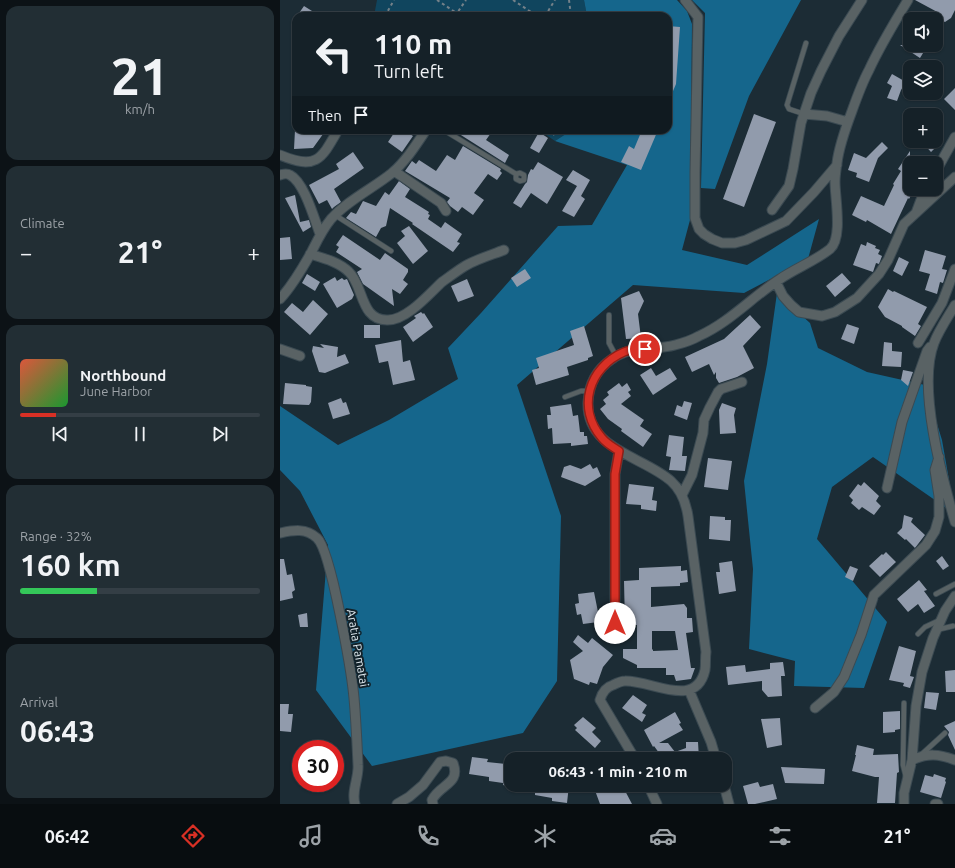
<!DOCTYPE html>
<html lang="en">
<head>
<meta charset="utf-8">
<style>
	body { margin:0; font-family:Ubuntu,sans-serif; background:#222e34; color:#f1f3f6; height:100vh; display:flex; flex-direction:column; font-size:15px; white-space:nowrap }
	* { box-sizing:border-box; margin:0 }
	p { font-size:13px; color:#9da3a8 }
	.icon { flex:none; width:22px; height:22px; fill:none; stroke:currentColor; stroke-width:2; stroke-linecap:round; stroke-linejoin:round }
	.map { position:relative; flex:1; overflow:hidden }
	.side { display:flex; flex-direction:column; gap:6px; padding:6px; background:#0c1216; width:280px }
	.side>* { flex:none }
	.hud { position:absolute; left:12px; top:12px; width:380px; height:122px; border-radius:12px; box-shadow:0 1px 3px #0004,0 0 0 1px #343e45; background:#152128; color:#f1f3f6; overflow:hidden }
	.tools { position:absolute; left:623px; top:12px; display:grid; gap:8px }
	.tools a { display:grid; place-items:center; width:40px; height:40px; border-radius:8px; background:#152128; box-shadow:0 1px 3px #0004,0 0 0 1px #343e45; font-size:20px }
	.speed { position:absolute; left:12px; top:740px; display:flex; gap:8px; font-size:20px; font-weight:700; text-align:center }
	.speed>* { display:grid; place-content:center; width:52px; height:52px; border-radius:50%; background:#152128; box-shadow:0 1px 3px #0004,0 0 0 1px #343e45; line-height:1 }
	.speed .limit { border:6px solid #d22; background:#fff; color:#111 }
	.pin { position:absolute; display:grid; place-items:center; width:34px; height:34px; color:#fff; margin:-17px; border:2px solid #fff; border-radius:50%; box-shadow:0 1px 4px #0007 }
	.me { position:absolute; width:44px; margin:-22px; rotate:0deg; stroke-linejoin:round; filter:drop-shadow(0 0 3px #0008) }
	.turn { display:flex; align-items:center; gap:14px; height:84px; padding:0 16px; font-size:18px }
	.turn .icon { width:52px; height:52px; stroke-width:2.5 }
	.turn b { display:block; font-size:28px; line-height:34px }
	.then { display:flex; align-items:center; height:38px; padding:0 16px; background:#0003; gap:8px; font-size:15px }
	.big { font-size:30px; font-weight:700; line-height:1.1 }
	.side .tile { flex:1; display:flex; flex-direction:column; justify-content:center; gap:6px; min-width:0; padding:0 14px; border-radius:12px; background:#222e34 }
	.side .dial { align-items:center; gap:0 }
	.dial b { font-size:52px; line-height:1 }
	.song { display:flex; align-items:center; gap:12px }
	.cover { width:48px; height:48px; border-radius:6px; background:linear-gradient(135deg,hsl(10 70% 55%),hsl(130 70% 35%)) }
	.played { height:4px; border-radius:2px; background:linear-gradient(90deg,#d93025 15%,#343e45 15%) }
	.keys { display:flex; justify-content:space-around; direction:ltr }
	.heat { display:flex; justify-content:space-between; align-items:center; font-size:22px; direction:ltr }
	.charge { height:6px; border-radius:3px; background:linear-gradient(90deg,#34c759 32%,#343e45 0) }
	.trip { position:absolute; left:224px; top:752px; width:228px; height:40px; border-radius:12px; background:#152128; box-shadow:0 1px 3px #0004,0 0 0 1px #343e45; font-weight:700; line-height:40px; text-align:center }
	.menu { display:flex; height:64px; justify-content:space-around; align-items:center; background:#080d10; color:#9da3a8 }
	.menu .icon { width:28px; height:28px }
	.menu .selected { color:#d93025 }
	.menu b { font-size:18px; color:#f1f3f6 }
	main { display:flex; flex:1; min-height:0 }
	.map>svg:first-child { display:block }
</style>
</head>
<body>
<main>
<section class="side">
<div class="tile dial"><b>21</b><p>km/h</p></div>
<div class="tile"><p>Climate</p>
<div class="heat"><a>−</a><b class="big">21°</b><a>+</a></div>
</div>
<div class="tile">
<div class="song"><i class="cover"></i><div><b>Northbound</b><p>June Harbor</p></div></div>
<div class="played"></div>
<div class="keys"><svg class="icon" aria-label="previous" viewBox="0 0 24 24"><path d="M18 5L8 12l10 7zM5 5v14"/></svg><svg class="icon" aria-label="pause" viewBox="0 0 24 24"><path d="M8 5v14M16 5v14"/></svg><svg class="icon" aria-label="next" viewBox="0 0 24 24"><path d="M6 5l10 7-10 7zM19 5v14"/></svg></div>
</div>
<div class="tile"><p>Range · 32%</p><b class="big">160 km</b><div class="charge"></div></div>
<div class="tile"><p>Arrival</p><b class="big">06:43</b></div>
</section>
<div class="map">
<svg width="675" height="804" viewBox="0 0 675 804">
	<rect width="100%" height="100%" fill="#1c2c35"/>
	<path fill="#10455e" d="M97,0H304L307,16H94Z
		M259,130H292L275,141Z"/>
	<path fill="#15668c" d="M304,0H397L407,11L412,24L410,220L402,250L467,265L539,219L528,259L464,293L353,285L237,385L281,516L277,681L243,733L92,766L36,690L48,545L20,491L0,470V406L58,445L109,420L178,379L168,348L201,313L278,226L312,225L347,165L275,141L292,130H388V16H307Z
		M412,0H521L469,96L435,189L421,188L425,13Z
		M497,293L530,323L538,348L587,372L645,385L662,440L675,514L593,457L552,487L537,539L607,622L584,688L514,686L515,661L469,649L473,569L464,481L487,364Z"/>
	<path fill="#919bac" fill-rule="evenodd" d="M635,0H675V10L671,18L665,22L659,19L661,14Z
		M24,6L40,16H17Z
		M388,26L400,27L396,84L388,103Z
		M620,45H648L640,58Z
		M612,74L626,82L621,90L617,101L607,98L612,86L607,83Z
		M675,88V110L664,99Z
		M474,114L496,122L464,207L443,199Z
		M15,130H46L33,148L14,149Z
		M116,130H124L133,136L122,152L108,142Z
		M173,130H213L206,140L229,155L225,163Z
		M362,130H378L361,170L341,162L349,146L354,149Z
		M259,132L268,138L259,153L250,148Z
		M641,141H662L651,152Z
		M602,142L608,148L598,158L589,182L576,177L577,173L568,170L574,153L586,158Z
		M183,146L221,169L220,171L222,173L217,180L208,174L194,193L204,200L193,215L182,207L178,212L170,206L167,202L170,198L125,171L132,161L136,164L139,160L156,171L167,155L175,160Z
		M630,151V189H635L629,199L628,198L611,234L587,220L586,222L572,215L581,196L604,206L614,185L613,184L621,171L618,169Z
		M73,152L84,168L54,189L61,202L54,207L52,209L47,200L39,204L29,185L59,169L56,164Z
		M258,162L283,177L267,204L251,193L241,208L233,203L245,184L247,182L248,175L251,169L253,170Z
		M293,170L310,180L301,196L305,199L294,217L282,211L297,186L286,180Z
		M119,181L130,189L125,197L149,212L148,214L150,215L148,219L161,228L165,222L182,234L177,242L180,243L173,252L132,224L133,223L110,208L106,226L101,228L96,237L66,218L71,212L76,214L83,201L96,206L105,192L109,195Z
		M15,195L20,222L29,220L31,227L23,232L5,198Z
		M129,226L148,251L133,264L117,243L125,236L121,231Z
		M63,235L100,260L105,253L128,269V272L123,280L128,284L120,294L112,289L114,306L83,284L77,272L82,269L56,252L59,247L56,245Z
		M10,237L12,259L0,260V238Z
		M587,242L596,246L595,248L600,250L598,254L602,256L599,264L596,263L593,272L573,265L581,244L586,246Z
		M645,250L666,256L662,269L667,270L663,283L660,282L657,294L645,290L650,274L639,271Z
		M619,257L629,262L622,276L613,271Z
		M245,269L251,278L237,287L231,278Z
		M562,273L571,283L555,297L546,286Z
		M27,274L40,282L35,291L22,283Z
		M55,277L57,281L62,278L64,280L67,279L74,295L72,299L57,308L43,284Z
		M187,279L194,296L178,302L171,286Z
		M608,289L613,292L614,291L647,307L638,324L641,326L635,336L622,327V326L605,317L598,307Z
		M359,291L364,301L358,314L361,338L346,339L341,298Z
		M33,300L48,314L30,335L4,312L12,303L23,312Z
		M141,312L143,314L144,313L153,327L133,342L123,327L136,318L134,316Z
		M470,315L481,327L463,346L474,368L457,377L439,383L436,378V372L434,375L429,364L412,372L405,357L444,339Z
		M567,324L579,328L574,344L561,339Z
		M84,325H100V338H84Z
		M304,326L313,356L308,358V360L287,367L289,375L256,385L252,370L259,368L256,358L294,345L290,331Z
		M121,340L123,362L130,360L135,380L113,385L108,361L99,363L95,345Z
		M604,342L612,343V351L622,352L621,367L602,366Z
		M40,344L58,347L57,357L65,354L69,363L45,373L39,372L32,351L33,346L44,348Z
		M371,368L376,376L390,368L397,379L373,395L360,375Z
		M623,370L633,372L628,386L621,380Z
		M5,383L26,385V386L32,387L31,402L29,405L3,404Z
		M339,383L342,387L347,383L351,390L348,392L351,396L341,404L364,420L360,426L372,434L363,447L341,431L342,429L328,419L320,409L326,404L323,400L329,395L327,392Z
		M61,398L63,403L66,402L70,414L53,419L48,403Z
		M404,401L412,403L407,420L394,415L397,405L402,407Z
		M442,403L456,408L454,415L456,433L440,434L439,410Z
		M291,404L293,416L298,415L300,432H304V436H307L308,444L291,446V443L273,444L272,428L268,429L267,415H271L270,407Z
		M389,435L404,437L402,456H407L405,471L389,470L391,457L386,456Z
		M428,458L452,461L448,490L424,487Z
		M310,464L313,469L317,467L321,476L305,486L281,477L284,467L290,465L301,469Z
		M584,482L599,496L596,501L601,506L594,515L582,507L579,510L571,503L573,500L569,496L578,484L581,486Z
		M349,484L374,487L372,500L377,501L376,511L361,509V505L346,504Z
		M624,515L633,518L631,522L645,535L635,548L626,539L625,540L617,533L622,528Z
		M430,516L445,517V520H451L450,541L429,539Z
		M606,552L616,562L600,577L589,566L602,554L603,555Z
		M662,556L669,566L663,570L656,561Z
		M0,559H4L7,575L12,574L15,590L12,592L13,598L0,601Z
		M452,561L456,591L439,594L436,572H440L439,563Z
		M401,566V571L407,570L408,582L400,583V586L371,587V607L404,604L407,608V618H412L413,632L406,633L411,668H415L411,679L396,681L394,675H386V668H357V665L343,658V649H357V625H345L344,581L359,580V568ZM372,631H395L398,650L373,651V649L372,650Z
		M570,566L578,569L573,581L565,577Z
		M639,580L647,590L644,591L655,606L644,613L638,604L628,612L617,599Z
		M314,592L319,617H318V622L303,624L301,614L297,615L295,604L299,603L298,594Z
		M27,613L28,627H20L18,615Z
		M298,635L308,643L312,638L333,655L323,667L317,684L310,682L309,685L294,679L290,660L303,651L293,642Z
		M619,646L636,651L630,676L634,677L630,688L623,686L624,683L609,680Z
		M503,662L505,676H501L502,696L488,697L482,690V681L448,685L446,667L465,665L466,672L490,669V663Z
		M675,670V692H666L665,671Z
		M646,692L659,693L656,710L644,708Z
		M353,695L367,705L362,713L366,715L362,722L342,708Z
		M0,704H9L8,714H13L11,732L0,731Z
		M620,711V729L615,730V732L603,733V712Z
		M395,712L401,723L399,724L403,730L379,743H388L395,752L406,748V742H418L419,759H379V758L382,757L374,746L373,747L364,730Z
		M303,717L316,728L312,732L321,741L315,748L295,730L297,728L294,725Z
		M500,718L502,745L487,748L481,719Z
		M675,721V750L668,735L669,732L664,726Z
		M577,745L594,749L593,755L618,754L619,772L617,773L615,803H597L599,777H595L572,771L576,755H575Z
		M192,757L208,759L207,762L226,764L225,767H231V787L223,785V783L209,781V777L189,774Z
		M501,767L545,769L544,784L505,783Z
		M654,774L666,778L665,781L666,782L661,798L640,792L645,775L653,777Z
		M478,782L480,787L493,784L497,799L475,804H468L463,786Z
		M235,785H289L287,803L272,801V798L255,795V793L234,789Z
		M313,785H342L352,804H320Z"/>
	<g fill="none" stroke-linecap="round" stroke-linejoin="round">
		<g stroke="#3b4a52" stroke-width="6">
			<path id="service" d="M524,114L509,109L507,105L526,43
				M247,130L250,132
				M167,132L236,174L240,173L244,175V180L240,181L236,179V174
				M55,215L111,251
				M329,315V343L336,356
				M285,397L301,391H310
				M656,594L675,584
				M656,630L673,626
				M638,634L645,627L660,620
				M624,703L623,765L626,777
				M642,754L665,733"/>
		</g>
		<g stroke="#3b4a52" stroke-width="11">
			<path id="minor" d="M405,0L418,17L415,173V218L419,229L424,234L432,239L442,243H455L466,240L506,221L534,192L557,165
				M524,114L547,116L568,122
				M0,155C36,170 41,160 58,130
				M114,171L161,203L166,211
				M656,171L675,137
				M0,175C3,174 7,173 10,175C24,182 34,218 40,234
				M492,210L509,186L513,169L521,123L531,93L541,71L559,36L582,0
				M636,213L642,197L646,189
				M30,254C43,258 59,262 69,272C84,286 80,321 108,320C127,320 149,294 162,282C169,277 177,271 185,266C197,259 211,255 224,250
				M496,282L503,296L511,305L519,312L542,316L555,312L577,298L599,274L608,260L624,224L675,177
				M0,299C12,286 22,269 31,253C37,241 42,230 51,219C68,200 92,189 112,173C126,161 136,145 146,130
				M675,305C668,317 659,330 654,343C637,387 662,477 675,522
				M638,343L662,303L675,269
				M0,349L20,356
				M607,488L622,422L647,351L650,347
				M402,495L412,475L423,433L424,420L430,407L438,392L441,389L462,382
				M0,533C14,530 26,528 37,538C51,550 72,675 74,698C76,720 77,743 78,765C79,778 71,791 75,804
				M335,638V474L339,451
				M409,690L431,742L436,759
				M535,708L554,692L564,677L581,635L594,595L646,545L655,531L659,517V496L655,470L659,457
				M355,759L320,700C322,693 326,687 333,685C337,683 341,681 345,681C371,680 416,710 425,670C426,664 425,658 426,652L408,516C406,503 401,490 391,481C363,456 306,450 308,402C309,384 317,369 332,359C351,345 374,351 395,345C403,343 412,340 419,336C450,322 472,297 500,279C516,268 535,261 550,249C563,238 555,198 555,182C555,176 556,169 557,163C559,146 566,127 572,111C577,97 582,83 589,70C600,46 614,23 628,0
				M632,760C648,753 659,754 675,760
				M368,785L377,804
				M444,785L449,804
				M117,804L129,797L143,785L160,762L166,761L173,763C181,784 160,784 152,800L153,804
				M624,804V793L632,760L636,706L642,672L653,638L665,611L675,596
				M655,804H658"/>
		</g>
		<path stroke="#748189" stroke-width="2" stroke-dasharray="3 3" stroke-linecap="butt" d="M157,0L181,16
			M233,0L257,16
			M289,0L291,16
			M105,16L114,0
			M175,16L186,0
			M265,16L275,0
			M267,130L276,136"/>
		<use href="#service" stroke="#596264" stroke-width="4.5"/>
		<use href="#minor" stroke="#596264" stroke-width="9"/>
	</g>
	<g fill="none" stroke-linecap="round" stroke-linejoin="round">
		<g stroke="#8d1f18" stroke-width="10">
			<path id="route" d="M335,623V474L339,451C333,447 327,444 322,438C296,408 309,367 344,352C351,349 358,349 365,349"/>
		</g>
		<use href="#route" stroke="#d93025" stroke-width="7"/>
	</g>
	<g text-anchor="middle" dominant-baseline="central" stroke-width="4" stroke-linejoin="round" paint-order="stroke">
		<g font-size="12" fill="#dde7ed" stroke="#12222a">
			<text transform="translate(78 648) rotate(80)">Aratia Pamatai</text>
		</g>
	</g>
</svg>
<div class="tools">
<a><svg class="icon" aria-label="sound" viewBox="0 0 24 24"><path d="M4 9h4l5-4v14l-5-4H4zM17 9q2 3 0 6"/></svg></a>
<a><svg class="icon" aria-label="layers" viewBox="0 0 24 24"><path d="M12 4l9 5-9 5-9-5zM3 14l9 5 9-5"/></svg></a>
<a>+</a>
<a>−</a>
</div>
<div class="speed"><div class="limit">30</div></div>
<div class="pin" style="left:365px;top:349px;background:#d93025"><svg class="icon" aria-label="arrive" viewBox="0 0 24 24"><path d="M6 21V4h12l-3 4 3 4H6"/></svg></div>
<svg class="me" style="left:335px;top:623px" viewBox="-20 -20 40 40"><circle r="19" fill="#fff"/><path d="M0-13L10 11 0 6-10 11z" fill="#d93025"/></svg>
<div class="trip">06:43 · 1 min · 210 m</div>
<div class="hud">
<div class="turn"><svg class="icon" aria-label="left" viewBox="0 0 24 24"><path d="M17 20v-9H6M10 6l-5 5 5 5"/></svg><div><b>110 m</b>Turn left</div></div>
<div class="then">Then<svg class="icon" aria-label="arrive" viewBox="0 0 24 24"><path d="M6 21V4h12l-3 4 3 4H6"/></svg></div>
</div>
</div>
</main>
<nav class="menu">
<b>06:42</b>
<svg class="icon selected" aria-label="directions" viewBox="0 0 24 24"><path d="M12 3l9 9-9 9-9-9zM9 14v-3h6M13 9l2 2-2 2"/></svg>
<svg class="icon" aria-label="music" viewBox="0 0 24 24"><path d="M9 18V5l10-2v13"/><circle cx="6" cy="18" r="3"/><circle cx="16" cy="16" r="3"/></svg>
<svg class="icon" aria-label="phone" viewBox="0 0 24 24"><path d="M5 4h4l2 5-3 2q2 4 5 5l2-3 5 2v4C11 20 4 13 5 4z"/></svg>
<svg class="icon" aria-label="climate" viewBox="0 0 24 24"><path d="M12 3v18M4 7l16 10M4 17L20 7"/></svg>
<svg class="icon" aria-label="car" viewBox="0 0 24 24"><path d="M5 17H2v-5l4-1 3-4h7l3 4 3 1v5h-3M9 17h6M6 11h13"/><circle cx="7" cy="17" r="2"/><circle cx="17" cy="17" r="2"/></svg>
<svg class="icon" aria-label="filters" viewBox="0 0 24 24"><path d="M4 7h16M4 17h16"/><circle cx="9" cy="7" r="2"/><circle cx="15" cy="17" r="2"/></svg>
<b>21°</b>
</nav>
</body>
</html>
